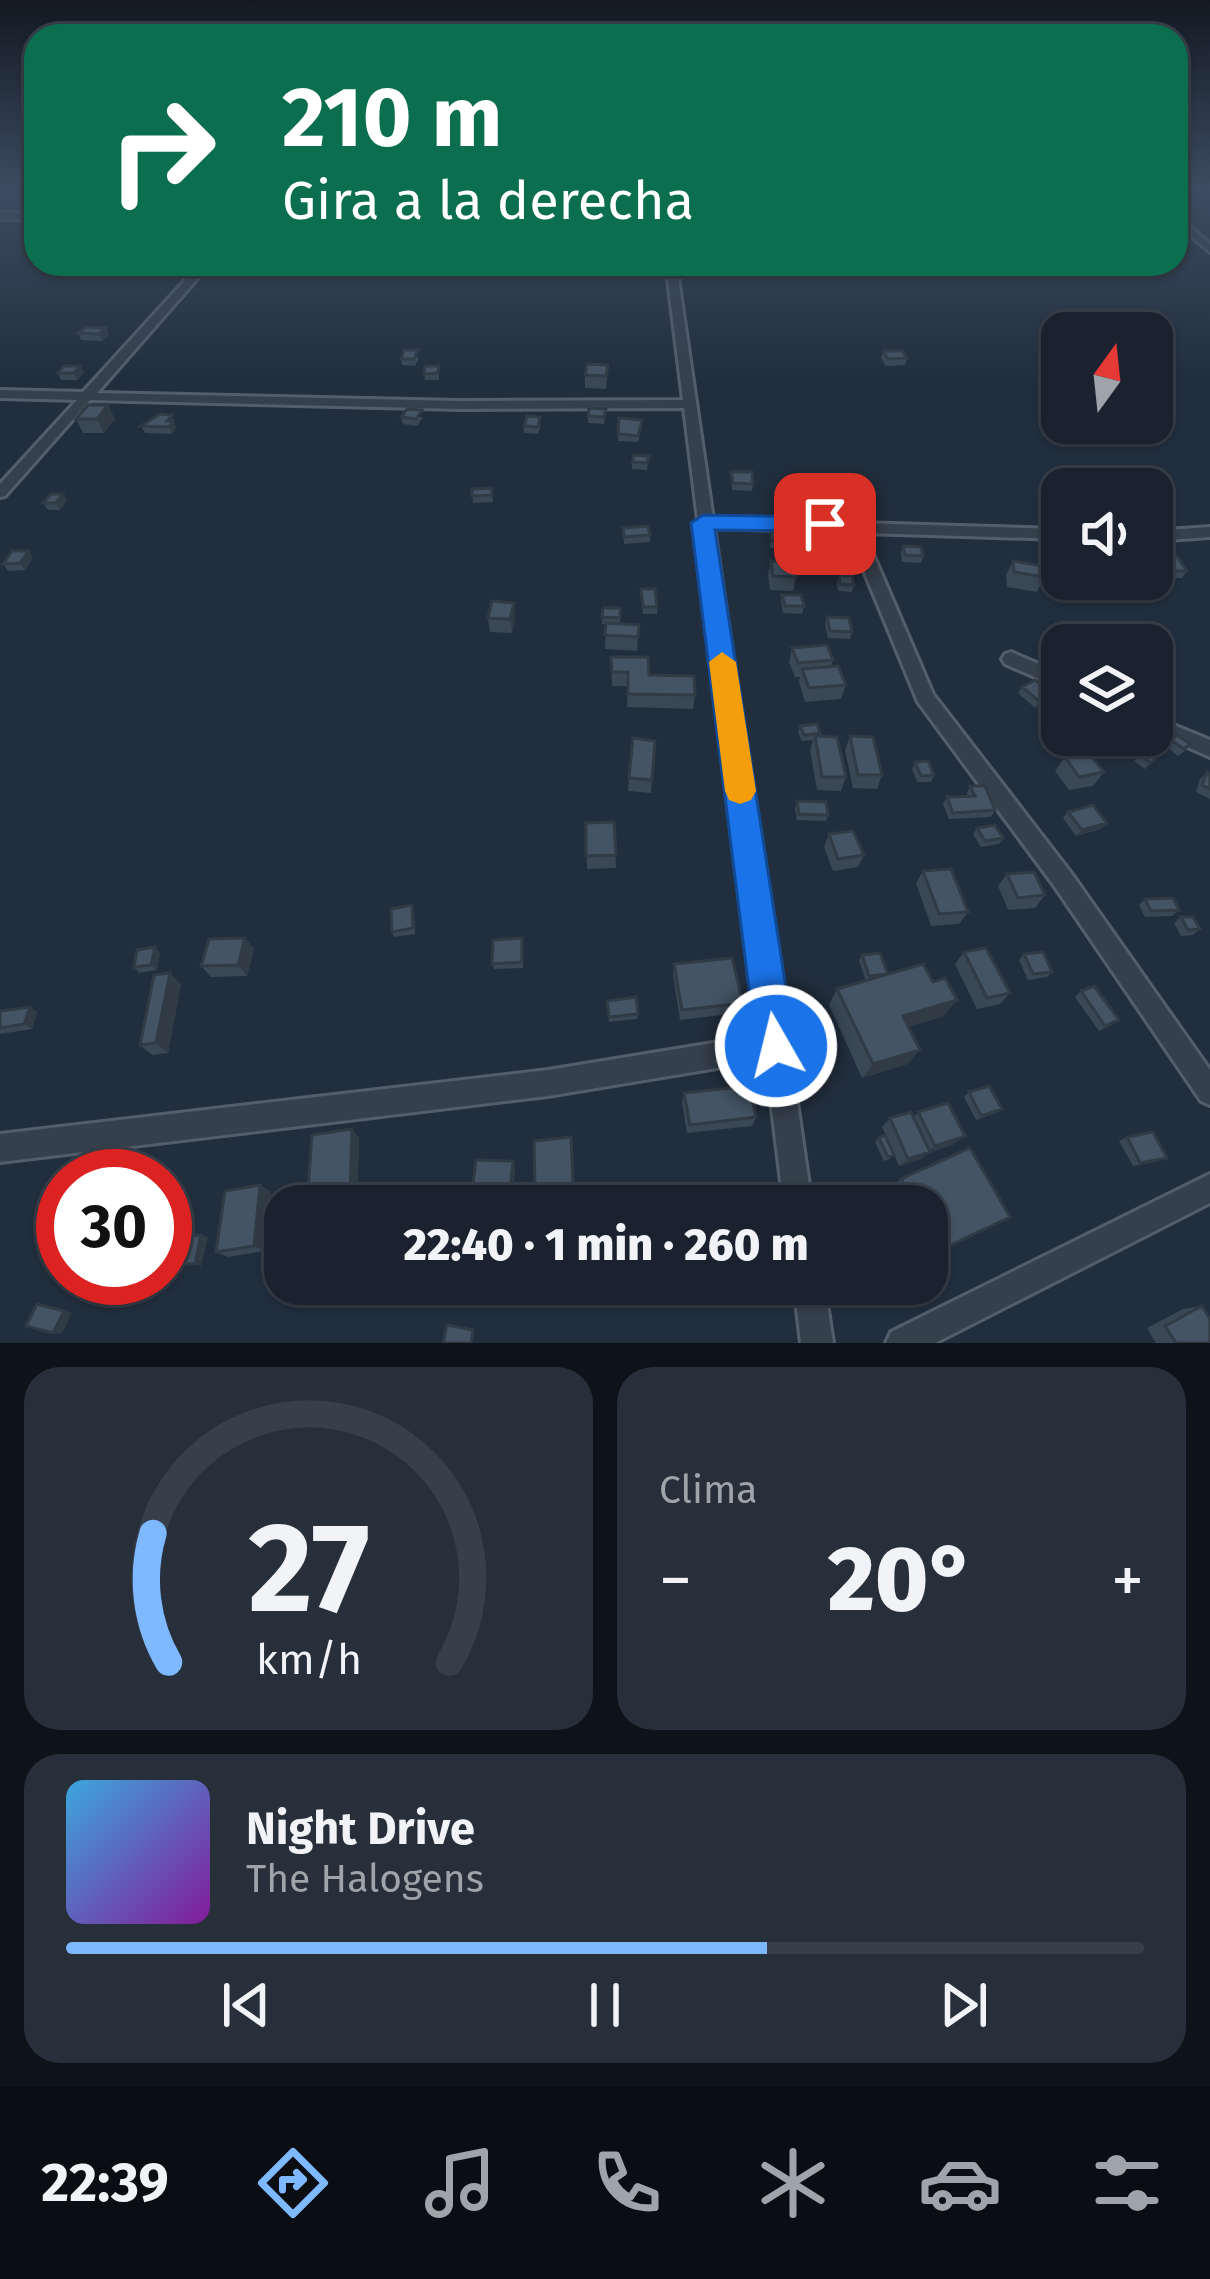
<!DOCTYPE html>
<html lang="es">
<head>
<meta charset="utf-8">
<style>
	body { margin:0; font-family:"Fira Sans",sans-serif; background:#262f3a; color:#f1f3f6; height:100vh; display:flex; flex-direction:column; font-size:45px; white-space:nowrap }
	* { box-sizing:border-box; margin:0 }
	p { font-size:39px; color:#9fa4aa }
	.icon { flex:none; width:66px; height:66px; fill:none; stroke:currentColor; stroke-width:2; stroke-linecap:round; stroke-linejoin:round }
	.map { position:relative; height:1343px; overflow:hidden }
	.panel { display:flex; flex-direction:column; gap:24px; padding:24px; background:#0e1319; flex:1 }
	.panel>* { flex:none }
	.banner { position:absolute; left:24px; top:24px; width:1164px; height:252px; border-radius:36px; box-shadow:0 3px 9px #0004,0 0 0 3px #373f4a; background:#0b6e4f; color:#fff; overflow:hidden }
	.needle { width:78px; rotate:15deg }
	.controls { position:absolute; left:1041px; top:312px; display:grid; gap:24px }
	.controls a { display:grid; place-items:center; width:132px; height:132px; border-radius:24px; background:#19222e; box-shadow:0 3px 9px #0004,0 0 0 3px #373f4a; font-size:60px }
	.speed { position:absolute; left:36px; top:1149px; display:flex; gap:24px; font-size:60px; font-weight:700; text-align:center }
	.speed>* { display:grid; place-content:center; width:156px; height:156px; border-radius:50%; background:#19222e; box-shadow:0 3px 9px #0004,0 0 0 3px #373f4a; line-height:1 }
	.speed .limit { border:18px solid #d22; background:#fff; color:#111 }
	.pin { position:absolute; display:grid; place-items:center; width:102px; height:102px; color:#fff; margin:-51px; border-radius:24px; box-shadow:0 6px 18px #0006 }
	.me { position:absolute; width:132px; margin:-66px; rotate:352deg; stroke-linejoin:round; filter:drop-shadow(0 0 9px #0008) }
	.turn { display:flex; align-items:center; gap:42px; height:252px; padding:0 60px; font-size:54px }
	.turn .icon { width:156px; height:156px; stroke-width:2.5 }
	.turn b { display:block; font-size:84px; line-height:102px }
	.big { font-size:90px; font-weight:800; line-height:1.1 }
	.panel .card { flex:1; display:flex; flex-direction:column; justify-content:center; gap:18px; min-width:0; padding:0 42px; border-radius:36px; background:#262f3a }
	.panel .dial { align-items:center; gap:0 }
	.dial svg { height:312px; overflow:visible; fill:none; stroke:#373f4a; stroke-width:7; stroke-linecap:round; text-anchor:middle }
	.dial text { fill:#f1f3f6; stroke:none }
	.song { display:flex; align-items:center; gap:36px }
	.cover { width:144px; height:144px; border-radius:18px; background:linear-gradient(135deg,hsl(200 70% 55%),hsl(290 70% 35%)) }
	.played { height:12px; border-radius:6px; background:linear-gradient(90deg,#7eb8ff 65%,#373f4a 65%) }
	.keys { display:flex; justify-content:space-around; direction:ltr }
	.heat { display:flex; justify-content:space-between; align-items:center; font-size:66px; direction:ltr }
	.panel .tiles { flex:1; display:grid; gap:24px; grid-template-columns:1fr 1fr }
	.card:last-child { grid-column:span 2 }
	.trip { position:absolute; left:264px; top:1185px; width:684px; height:120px; border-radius:36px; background:#19222e; box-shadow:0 3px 9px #0004,0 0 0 3px #373f4a; font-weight:800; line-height:120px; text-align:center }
	.dock { display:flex; height:192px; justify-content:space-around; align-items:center; background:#0a0e12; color:#9fa4aa }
	.dock .icon { width:84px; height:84px }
	.dock .selected { color:#7eb8ff }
	.dock b { font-size:54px; color:#f1f3f6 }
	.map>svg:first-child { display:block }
</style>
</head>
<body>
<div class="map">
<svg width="1210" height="1343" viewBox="0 0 1210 1343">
	<rect width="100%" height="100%" fill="#212e3d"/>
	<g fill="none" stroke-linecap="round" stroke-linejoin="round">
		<g stroke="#535e6a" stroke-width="6">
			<path id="minor" d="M0,213H36V219H0Z
				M1176,215L1210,244V252L1176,223Z
				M200,264H210L97,393L459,401L683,400L666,264H676L713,519L847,523L853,520L859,523L1062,529V539L864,533L933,694L1071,873L1210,1070V1105L1201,1101L1055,887L918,702L848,532L714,528L812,1206H784L766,1060L548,1096L0,1162V1134L548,1070L762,1035L699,527L695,523L698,520L684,408L459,409L90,400L5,496L0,497V484L77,400L0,398V390L83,392Z
				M1210,527V537L1152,541V531Z
				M1011,652L1062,674V689L1005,664L1002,659L1005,654Z
				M1152,716L1210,740V757L1152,731Z
				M1210,1174V1203L935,1343H886L891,1332Z
				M794,1284H824L833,1343H801Z"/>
		</g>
		<use href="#minor" fill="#35404d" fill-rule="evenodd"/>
	</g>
	<path fill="#3a4856" d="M78,333L109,335L102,341L81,340Z
		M883,351L907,358L905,365L886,366L881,358Z
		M419,357L415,366L402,365L401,359Z
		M608,365L606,389L585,388V375Z
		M80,366L84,373L77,380H61L58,373Z
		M439,366V380H425L424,374Z
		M606,409L604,424L588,423V416Z
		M172,415L176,428L172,434L145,433L141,426Z
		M401,417H423L417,426L403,424Z
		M619,418L642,427L638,442L618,441Z
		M76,419H115L104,433H83Z
		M541,424L538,434L524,433V426Z
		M632,462L648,463L647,470L632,469Z
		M731,472L753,484L752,491L732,490Z
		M798,476L821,485L820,492H798L796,483Z
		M825,485L845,492L844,499H825L824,492Z
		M63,494L67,501L60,510H48L43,503Z
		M492,495L493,502L473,503L472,496Z
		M623,528L650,535V542L624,544Z
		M832,530L865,549L861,563L833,562L829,544Z
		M771,531L786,541L784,548H770Z
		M1152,535L1166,556L1187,571L1182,578H1169L1165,571L1161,577L1152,575Z
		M903,546L923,556L921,563L902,562L901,553Z
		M33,558L25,570L8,571L3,564Z
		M771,561L796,577L793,591L770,590L768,575Z
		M1013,561L1044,577L1037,592L1007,587L1006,575Z
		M839,576L854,585L852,592L838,591L837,583Z
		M1114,579H1136L1133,584L1116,583Z
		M782,595L804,606L802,614L783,613L781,602Z
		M641,596L657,607V614H643Z
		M603,608H620V624L639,625L637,651L605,649L606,624H602Z
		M515,617L512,633L490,632L488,618Z
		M827,617L852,632L850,639L828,638L825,624Z
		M1122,629L1149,645H1118V636Z
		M792,648L833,660L831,667L846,685L841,699L805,702L799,682L800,677H795L789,662Z
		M611,657L695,695L693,709L627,707L628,686H612Z
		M1022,687L1052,694L1048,701L1035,708L1018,693Z
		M800,726L820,733L819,736L846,777L841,791L817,790L810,750L813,740L802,741L798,733Z
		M1177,735L1185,751L1178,756L1165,746Z
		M850,736L882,775L877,789L853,788L845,750Z
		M655,741L651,793L628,791L629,778Z
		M1139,754H1161L1145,769L1134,761Z
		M1065,757L1104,772L1093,786L1069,790L1055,771Z
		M915,762L934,775L931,782H917L912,769Z
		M1207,772L1210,774V799L1196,792L1200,779Z
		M970,786L995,810L991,817L949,819L943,804L947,797L968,796L967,793Z
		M797,801L828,815L826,821L797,820L795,808Z
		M1068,812L1101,829L1076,836L1063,818Z
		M614,822L616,868L587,869L586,823Z
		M977,828L1003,838L999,844L981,847L973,834Z
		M829,834L864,855L858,867L833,871L824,847Z
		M923,871L968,912L959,924L931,926L916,883Z
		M1007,874L1045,895L1035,908L1008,910L998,886Z
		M1145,899L1179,910L1172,916L1145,917L1139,905Z
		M412,905L414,911L415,934L394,937L392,932Z
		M1181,917L1200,929L1193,935L1181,936L1174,923Z
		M245,938L254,949L247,976L211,977L201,966Z
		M523,944V968L494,969L492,964Z
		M964,952L1010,993L1000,1004L977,1009L955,964Z
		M160,953L157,970L139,973L134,967Z
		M1024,954L1052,972L1047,977L1028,980L1019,960Z
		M862,955L944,1016L908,1027L920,1050L907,1064L862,1078L829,1005L837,989L866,981L859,960Z
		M674,964L743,1003L739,1013L680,1020L673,975Z
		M181,984L168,1053L152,1055L140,1045Z
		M1081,991L1112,1025L1099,1031L1075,997Z
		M607,1001L638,1014L637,1019L609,1022Z
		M30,1007L37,1012L32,1029L0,1034V1011Z
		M969,1092L1002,1109L996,1113L976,1120L964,1097Z
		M684,1093L756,1117L752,1126L687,1133L682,1102Z
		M918,1112L954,1144L929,1153L921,1159L899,1166L882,1127L890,1118L914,1117Z
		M359,1137L357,1203L342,1206L307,1204Z
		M571,1137L574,1190L537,1193L535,1186Z
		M1127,1137L1167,1158L1159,1161L1133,1166L1119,1141Z
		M879,1138L890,1159L884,1161L875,1142Z
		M515,1168L512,1206H475L471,1201Z
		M901,1179L1010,1217L927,1256V1206H897L888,1189Z
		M260,1185L271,1192L264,1251L228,1257L216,1252Z
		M1202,1306L1210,1343H1156L1147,1328L1183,1309Z"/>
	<path fill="#303b46" d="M106,328L109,335L102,341L99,334Z
		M80,366L84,373L77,380L74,373Z
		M108,405L115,419L104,433L97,419Z
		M172,415L176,428L172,434L167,421Z
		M63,494L67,501L60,510L56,503Z
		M29,551L33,558L25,570L20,563Z
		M514,603L515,617L512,633L510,619Z
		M1052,694L1048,701L1035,708L1039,701Z
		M1107,823L1101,829L1076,836L1082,830Z
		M245,938L254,949L247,976L238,965Z
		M155,947L160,953L157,970L151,965Z
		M170,973L181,984L168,1053L156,1043Z
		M957,1000L944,1016L891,1032L903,1016Z
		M30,1007L37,1012L32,1029L24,1024Z
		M920,1050L907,1064L862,1078L873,1064Z
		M352,1129L359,1137L357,1203L350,1197Z
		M965,1136L954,1144L929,1153L921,1159L899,1166L908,1159L927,1153L935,1146Z
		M513,1161L515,1168L511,1206L509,1202Z
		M260,1185L271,1192L264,1251L254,1246Z
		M201,1235L208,1237L201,1266L195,1264Z
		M64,1311L72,1312L62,1334L53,1333Z"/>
	<path fill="#445464" stroke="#303b46" stroke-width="3" d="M86,327L106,328L99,334L78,333Z
		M404,350H418L414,359H401Z
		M883,351H902L907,358L888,359Z
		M587,364L608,365L606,376L585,375Z
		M64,366H80L74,373H58Z
		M425,366H439L438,373L424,374Z
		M88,405H108L97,419H76Z
		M589,408L606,409L604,417L588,416Z
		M407,409L422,410L416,419L401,417Z
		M160,414L172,415L167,421H173L169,427L141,426Z
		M527,416L540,417L538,427L524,426Z
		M619,418L642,420L638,436L618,434Z
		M634,455L649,456L647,463L632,462Z
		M731,472H752L753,484L733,483Z
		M798,476H819L821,485H800Z
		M825,485L844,486L845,492H827Z
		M492,488V495L472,496V489Z
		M51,494H63L56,503H43Z
		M648,526L650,535L624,537L623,528Z
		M832,530H860L865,549L837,548Z
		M771,531H785L786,541H772Z
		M1152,541H1157L1170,563L1152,560Z
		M903,546L921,547L923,556L905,555Z
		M12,551H29L20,563L3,564Z
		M1166,556H1177L1187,571H1174Z
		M771,561L794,562L796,577L773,576Z
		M1013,561L1043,566L1044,577L1014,572Z
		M839,576H852L854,585L840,584Z
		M641,589H655L657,607H643Z
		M782,595H801L804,606H785Z
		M492,601L514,603L510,619L488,618Z
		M603,608H620V618L602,617Z
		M827,617L849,618L852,632L830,631Z
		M606,623L639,625L638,637L605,635Z
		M1122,629L1148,635L1149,645H1136L1123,642Z
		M827,645L833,660L798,663L792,648Z
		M611,657H648L649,675L694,676L695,695L628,694V672H612Z
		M838,666L846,685L809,688L802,669Z
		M1035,680L1052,694L1039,701L1022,687Z
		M817,724L820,733L804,735L800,726Z
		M1177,735L1190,744L1184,749L1171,740Z
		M815,736L837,737L846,777H822Z
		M850,736L873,737L882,775H858Z
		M633,738L655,741L652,780L629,778Z
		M1149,746L1161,754L1151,763L1139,754Z
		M1089,753L1104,772L1079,777L1065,757Z
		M928,761L934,775L921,776L915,762Z
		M1207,772L1210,774V789L1202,785Z
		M970,786H985L995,810L953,813L947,797L975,796Z
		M797,801L826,802L828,815L799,814Z
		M1093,805L1107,823L1082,830L1068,812Z
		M614,822L616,855L586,856V823Z
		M995,825L1003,838L985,841L977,828Z
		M853,831L864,855L838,859L829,834Z
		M951,869L968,912L939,914L923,871Z
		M1034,872L1045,895L1018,898L1007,874Z
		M1173,898L1179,910L1151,911L1145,899Z
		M412,905L413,928L392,932L391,909Z
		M1181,917H1193L1200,929L1188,930Z
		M245,938L238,965L201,966L209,939Z
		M522,938V962L492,964L493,940Z
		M155,947L151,965L134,967L137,950Z
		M986,948L1010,993L987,998L964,952Z
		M1043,952L1052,972L1033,974L1024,954Z
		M880,953L888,974L869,976L862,955Z
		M732,958L743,1003L682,1010L674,964Z
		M923,964L933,982L945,978L957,1000L903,1016L920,1050L873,1064L837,989Z
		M170,973L156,1043L140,1045L154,975Z
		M1094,986L1119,1020L1105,1026L1081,991Z
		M636,997L638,1014L609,1017L607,1001Z
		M30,1007L24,1024L0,1028V1011Z
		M749,1086L756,1117L690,1125L684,1093Z
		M989,1086L1002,1109L981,1116L969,1092Z
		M948,1103L965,1136L935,1146L918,1112Z
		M911,1112L930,1152L908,1159L890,1118Z
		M352,1129L350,1197L307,1204L312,1135Z
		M1153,1132L1167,1158L1140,1163L1127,1137Z
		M885,1135L894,1155L888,1157L879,1138Z
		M571,1137L573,1183L535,1186L534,1141Z
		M970,1148L1010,1217L938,1251L927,1229V1206H915L901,1179Z
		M476,1160L513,1161L509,1202L471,1201Z
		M260,1185L254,1246L216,1252L225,1191Z
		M778,1193L781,1206L712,1205Z
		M201,1235L195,1264H166L174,1236Z
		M37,1304L64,1311L53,1333L26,1326Z
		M1202,1306L1210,1319V1343H1176L1165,1326Z
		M447,1325L473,1330L471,1343H443Z"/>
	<linearGradient id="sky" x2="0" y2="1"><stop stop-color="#121922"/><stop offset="0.5" stop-color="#3d4c62"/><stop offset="1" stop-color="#3d4c62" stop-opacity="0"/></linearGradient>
	<rect width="1210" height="379" fill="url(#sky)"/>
	<path fill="#1a73e8" stroke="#114b97" stroke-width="3" d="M703,515L825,517L836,524L825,531L715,530L795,1046L789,1060L776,1066L762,1060L756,1046L691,523Z"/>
	<path fill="#f59e0b" d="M722,652L736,662L756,791L751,800L740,804L729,800L725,791L709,662Z"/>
</svg>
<div class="controls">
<a><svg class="needle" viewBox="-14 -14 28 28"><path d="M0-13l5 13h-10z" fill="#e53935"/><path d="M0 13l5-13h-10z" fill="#9fa4aa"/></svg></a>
<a><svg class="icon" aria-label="sound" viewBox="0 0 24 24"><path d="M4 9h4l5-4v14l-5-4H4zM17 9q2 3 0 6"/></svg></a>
<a><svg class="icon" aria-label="layers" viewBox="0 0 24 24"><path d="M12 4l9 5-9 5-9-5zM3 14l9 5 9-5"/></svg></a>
</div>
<div class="speed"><div class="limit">30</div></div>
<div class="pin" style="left:825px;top:524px;background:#d93025"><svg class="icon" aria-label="arrive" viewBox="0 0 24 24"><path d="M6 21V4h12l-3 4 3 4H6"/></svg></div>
<svg class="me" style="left:776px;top:1046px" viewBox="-20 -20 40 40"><circle r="17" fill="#1a73e8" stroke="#fff" stroke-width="3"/><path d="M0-11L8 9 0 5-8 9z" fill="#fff"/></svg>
<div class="trip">22:40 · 1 min · 260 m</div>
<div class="banner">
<div class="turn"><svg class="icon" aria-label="right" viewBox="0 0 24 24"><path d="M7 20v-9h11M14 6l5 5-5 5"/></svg><div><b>210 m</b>Gira a la derecha</div></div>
</div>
</div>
<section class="panel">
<div class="tiles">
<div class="card dial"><svg viewBox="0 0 100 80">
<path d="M14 69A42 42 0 1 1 86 69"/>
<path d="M14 69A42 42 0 0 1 10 36" stroke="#7eb8ff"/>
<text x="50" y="56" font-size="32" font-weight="700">27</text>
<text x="50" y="72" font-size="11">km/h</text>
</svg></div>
<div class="card"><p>Clima</p>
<div class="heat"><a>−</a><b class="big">20°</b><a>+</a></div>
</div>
<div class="card">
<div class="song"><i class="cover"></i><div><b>Night Drive</b><p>The Halogens</p></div></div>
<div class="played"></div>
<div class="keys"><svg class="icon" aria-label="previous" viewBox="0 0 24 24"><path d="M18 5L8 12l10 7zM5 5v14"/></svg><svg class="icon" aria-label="pause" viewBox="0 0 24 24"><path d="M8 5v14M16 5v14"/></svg><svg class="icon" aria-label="next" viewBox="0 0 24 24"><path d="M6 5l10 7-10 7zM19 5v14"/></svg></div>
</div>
</div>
</section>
<nav class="dock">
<b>22:39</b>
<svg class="icon selected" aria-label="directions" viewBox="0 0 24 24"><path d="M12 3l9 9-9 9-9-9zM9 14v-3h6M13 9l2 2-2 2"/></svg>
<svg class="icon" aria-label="music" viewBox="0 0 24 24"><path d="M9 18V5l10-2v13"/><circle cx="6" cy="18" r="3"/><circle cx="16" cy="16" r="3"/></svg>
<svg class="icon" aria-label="phone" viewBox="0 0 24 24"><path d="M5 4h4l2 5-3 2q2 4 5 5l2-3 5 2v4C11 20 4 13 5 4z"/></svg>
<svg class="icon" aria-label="climate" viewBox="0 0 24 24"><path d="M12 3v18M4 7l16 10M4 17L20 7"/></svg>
<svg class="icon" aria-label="car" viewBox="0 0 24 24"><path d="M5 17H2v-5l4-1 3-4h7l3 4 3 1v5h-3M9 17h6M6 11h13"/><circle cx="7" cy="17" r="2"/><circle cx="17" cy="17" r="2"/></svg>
<svg class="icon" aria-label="filters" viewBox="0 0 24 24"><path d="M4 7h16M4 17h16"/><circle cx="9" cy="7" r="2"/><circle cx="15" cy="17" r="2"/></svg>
</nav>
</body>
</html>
